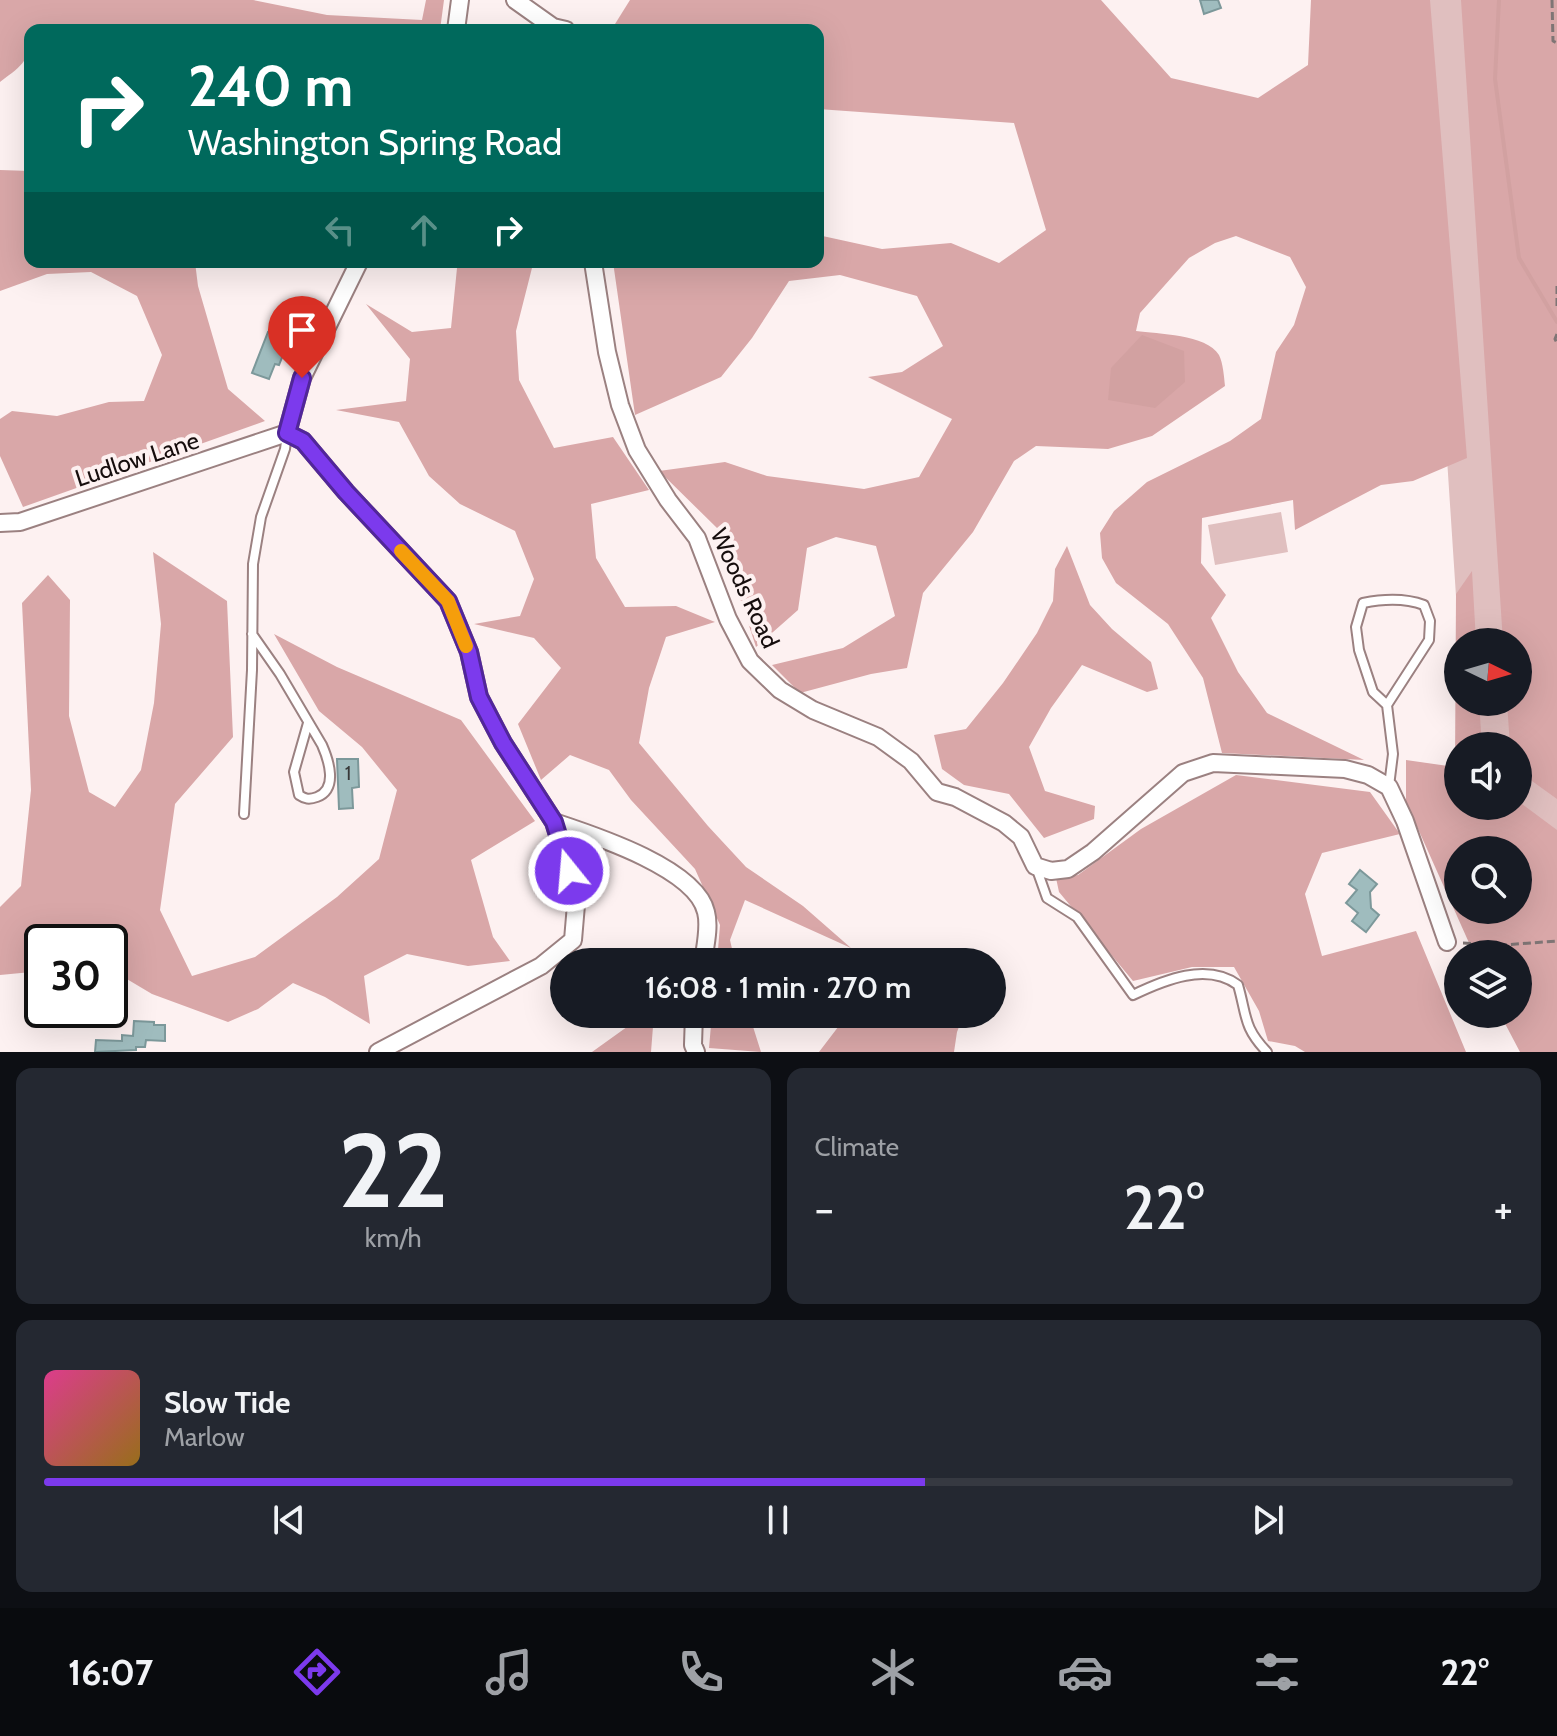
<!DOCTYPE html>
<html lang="en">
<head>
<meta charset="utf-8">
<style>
	body { margin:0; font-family:Cabin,sans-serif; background:#242831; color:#f1f3f6; height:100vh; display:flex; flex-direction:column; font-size:30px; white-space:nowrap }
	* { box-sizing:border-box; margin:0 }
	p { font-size:26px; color:#9ea1a6 }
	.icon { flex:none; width:44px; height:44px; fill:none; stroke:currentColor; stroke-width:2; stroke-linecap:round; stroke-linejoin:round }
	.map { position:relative; height:1052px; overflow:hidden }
	.drawer { display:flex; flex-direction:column; gap:16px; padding:16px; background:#0d0f14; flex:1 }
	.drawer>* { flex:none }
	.guide { position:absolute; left:24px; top:24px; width:800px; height:244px; border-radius:16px; box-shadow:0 8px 32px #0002; background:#00695c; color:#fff; overflow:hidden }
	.needle { width:52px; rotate:95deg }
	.fabs { position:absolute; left:1444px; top:628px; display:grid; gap:16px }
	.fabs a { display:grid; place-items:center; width:88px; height:88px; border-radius:50%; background:#171b24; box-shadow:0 8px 32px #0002; font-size:40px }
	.speed { position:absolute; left:24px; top:924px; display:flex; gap:16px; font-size:40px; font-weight:700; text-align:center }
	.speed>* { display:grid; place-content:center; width:104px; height:104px; border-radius:50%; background:#171b24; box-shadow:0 8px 32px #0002; line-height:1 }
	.speed .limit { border:4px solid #111; border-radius:12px; background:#fff; color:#111 }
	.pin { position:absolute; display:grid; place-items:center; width:68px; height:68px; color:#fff; margin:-82px -34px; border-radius:50% 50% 50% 0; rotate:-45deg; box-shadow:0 0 8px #0007 }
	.pin .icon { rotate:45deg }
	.me { position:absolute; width:88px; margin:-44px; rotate:343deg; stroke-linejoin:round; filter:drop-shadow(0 0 6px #0008) }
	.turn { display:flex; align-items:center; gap:28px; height:168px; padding:0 32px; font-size:36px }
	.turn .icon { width:104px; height:104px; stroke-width:2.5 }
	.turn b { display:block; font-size:56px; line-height:68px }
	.lanes { display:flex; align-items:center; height:76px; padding:0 32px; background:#0003; justify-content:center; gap:40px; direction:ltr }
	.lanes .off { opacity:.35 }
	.big { font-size:60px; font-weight:600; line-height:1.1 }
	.drawer .tile { flex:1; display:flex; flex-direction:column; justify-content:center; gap:12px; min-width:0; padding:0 28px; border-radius:16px; background:#242831 }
	.drawer .dial { align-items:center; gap:0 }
	.dial b { font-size:104px; line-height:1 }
	.song { display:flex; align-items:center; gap:24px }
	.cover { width:96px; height:96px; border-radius:12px; background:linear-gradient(135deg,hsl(330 70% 55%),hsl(40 70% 35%)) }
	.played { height:8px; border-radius:4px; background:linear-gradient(90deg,#7c3aed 60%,#363941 60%) }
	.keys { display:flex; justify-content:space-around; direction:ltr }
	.heat { display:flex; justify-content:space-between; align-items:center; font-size:44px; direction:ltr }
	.drawer .tiles { flex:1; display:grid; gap:16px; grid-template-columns:1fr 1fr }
	.tile:last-child { grid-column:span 2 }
	.trip { position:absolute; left:550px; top:948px; width:456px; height:80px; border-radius:40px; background:#171b24; box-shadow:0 8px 32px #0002; font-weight:600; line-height:80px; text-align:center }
	.tab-bar { display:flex; height:128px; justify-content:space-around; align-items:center; background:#090b0e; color:#9ea1a6 }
	.tab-bar .icon { width:56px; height:56px }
	.tab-bar .selected { color:#7c3aed }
	.tab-bar b { font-size:36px; color:#f1f3f6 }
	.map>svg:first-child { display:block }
</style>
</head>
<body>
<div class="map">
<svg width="1557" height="1052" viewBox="0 0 1557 1052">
	<rect width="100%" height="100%" fill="#fdf1f1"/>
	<path fill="#e0bfbf" d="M1417,0H1557V1052L1518,954V746H1466L1463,702H1518V642H1459Z
		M1281,512L1288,552L1215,565L1208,525Z"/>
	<path fill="#d9a7a8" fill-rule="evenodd" d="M0,0H253L327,15L422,20L426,0H444L440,30H30C30,61 24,64 0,82Z
		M630,0H1101L1171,78L1258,98L1308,65L1311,0H1430L1467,458L1413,481L1381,485L1295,530L1293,500L1202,518L1201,563L1226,595L1211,618L1238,672L1267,713L1364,760L1222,753L1203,678L1168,624L1116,583L1102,558L1100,533L1114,511L1147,482L1230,441L1261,419L1276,352L1294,325L1306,287L1290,257L1236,236L1215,243L1189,258L1140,313L1136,331C1158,334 1206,334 1219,355C1223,363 1224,376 1225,386L1152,436L1108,449L1036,446L1014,461L973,532L923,593L907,668L871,674L800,693L772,665L843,648L895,616L876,546L836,537L807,548L798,610L756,647L717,528L659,471L725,462L767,476L864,489L919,477L952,419L868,377L902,372L943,346L917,296L840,275L789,281L752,338L721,377L635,415L613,262H818V235L882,249L951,243L999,263L1046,230L1014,123L818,109V30H617L615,24Z
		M1461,0H1557V799L1521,773L1518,770V746H1510L1507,702H1518V642H1503Z
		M0,170L30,171V262H195L198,286L228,389L265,421L23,507L0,456V419L12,411L57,416L109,402L144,401L162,355L137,296L91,272L47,274L0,291Z
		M445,262H537L533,264L516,331L519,380L554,448L613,437L649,490L591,504L596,558L625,607L676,606L715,622L666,637L649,688L639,743L708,826L746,867L803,906L851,948L745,900L730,940L735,962H717L720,925L695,869L631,800L609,770L570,755L541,780L518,724L561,668L534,638L474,624L520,616L534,579L515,531L460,504L429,476L399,422L336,410L406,401L410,359L366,304L412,332L451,328L457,268Z
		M1067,546L1090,605L1112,629L1151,662L1158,689L1147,692L1082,665L1051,708L1029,747L1045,791L1095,806L1094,819L1044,838L1009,794L964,785L942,769L934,735L966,729L1003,683L1037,633L1053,601L1055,569Z
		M153,552L227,601L233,737L175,804L160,910L192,976L255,957L337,897L379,859L397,790L362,747L319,711L274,634L337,667L461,720L535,821L471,860L493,937L510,961L468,966L407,954L364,976L370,1024L325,997L293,983L258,1009L228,1022L152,994L110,969V942H42V971L0,975V907L21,886L31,790L22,603L48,575L70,600L69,716L89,792L115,807L141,770L154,703L161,624Z
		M1472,571L1476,642H1458V702H1479L1482,746H1458V806H1518V801L1557,830V1052H1520L1500,1014H1518V954H1474L1406,802V760L1455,767L1456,594ZM1458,850H1518V910H1458Z
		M1236,775L1370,792L1400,834L1322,853L1305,894L1322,956L1416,931L1466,1052H1305L1295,1046L1268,1041L1259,1011L1234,967H1192L1133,981L1059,892L1056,878L1078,875L1141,829Z
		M645,1014H654L651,1052H592Z
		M712,1014H749L761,1052L709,1048Z
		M848,1014H964L957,1032L954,1052H819Z"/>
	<path fill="#d2a1a1" d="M1142,335L1184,351L1185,382L1155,408L1108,400L1111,368Z"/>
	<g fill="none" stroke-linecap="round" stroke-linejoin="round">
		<path stroke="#d2a1a1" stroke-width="4" d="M1499,0L1495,79L1519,258L1557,322"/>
	</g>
	<path fill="#9fbcbe" stroke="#7c989a" stroke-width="2" d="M1200,0H1218L1221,8L1204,14Z
		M268,332L292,341L287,357L283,355L279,365L275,364L269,379L252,373Z
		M337,759H358L359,787L352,788L353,808L339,809Z
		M1360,870L1377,884L1370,892L1371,908L1379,915L1366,932L1352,921L1358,913L1346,903L1357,890L1349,884Z
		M134,1021L154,1022V1025H165V1041L146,1040L145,1047H136V1050L95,1052L96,1040L122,1041V1035L133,1036Z"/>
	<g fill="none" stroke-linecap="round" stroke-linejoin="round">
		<g stroke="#9b8181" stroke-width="12">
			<path id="lane" d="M252,634L280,674L322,745C329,761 338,789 317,797C309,800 305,799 299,795L294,772L308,723
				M1387,705L1373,692L1359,650L1356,627L1363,603C1383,599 1405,598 1424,605L1430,621L1429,640L1387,705L1393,754L1389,786
				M244,814L252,670L253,564L261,517L285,449L287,434
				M1036,867L1047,898L1077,917L1133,995C1164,980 1207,962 1238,985C1247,1016 1243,1027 1267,1052"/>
		</g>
		<g stroke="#9b8181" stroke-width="20">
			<path id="street" d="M515,0L553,27L566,30
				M456,30L460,0
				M359,262L302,378L287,433L303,441L346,492L448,601L469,652L479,697L503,743L554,822L577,893L573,940L541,966L378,1052
				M593,262L607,352L620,405L637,450L668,500L697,538L728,619L750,661L780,690L813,710L878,737L911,761L937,792L955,797L1004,823L1021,837L1035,866L1051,871L1068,869L1093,852L1183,773L1213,763L1345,769L1368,775L1389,787L1405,821L1447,942
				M0,523L20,522L287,433
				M554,822C593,835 696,868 706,912C710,927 705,947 703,962
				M694,1014L693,1045L696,1052"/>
		</g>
		<path stroke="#7f7575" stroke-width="3" stroke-dasharray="8 4" stroke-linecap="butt" d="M1552,0L1553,41L1557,43
			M1557,286V306
			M1557,334L1555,339L1557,343
			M1463,943L1503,945L1557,941"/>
		<use href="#lane" stroke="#fff" stroke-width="8"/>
		<use href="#street" stroke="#fff" stroke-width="16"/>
	</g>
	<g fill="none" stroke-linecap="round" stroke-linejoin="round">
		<g stroke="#51269a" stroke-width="20">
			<path id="route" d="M302,378L287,433L303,441L346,492L448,601L469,652L479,697L503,743L554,822L569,871"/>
		</g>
		<use href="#route" stroke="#7c3aed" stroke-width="14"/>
		<path stroke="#f59e0b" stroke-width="14" d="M401,551L448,601L466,646"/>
	</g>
	<g text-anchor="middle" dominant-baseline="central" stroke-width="8" stroke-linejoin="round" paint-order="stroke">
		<g font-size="20" fill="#383939">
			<text x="348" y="773">1</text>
		</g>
		<g font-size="24" fill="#160d0d" stroke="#fdf1f1">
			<text transform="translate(137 459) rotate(-18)">Ludlow Lane</text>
			<text transform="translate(745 588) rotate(65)">Woods Road</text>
		</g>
	</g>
</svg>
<div class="fabs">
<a><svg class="needle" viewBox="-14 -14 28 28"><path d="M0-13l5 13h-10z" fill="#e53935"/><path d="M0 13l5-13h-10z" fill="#9ea1a6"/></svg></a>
<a><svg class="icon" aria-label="sound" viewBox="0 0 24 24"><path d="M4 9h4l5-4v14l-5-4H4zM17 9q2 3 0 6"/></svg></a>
<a><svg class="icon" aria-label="search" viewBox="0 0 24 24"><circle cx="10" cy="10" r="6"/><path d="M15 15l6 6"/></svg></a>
<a><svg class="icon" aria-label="layers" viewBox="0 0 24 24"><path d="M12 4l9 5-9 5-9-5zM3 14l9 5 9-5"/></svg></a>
</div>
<div class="speed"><div class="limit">30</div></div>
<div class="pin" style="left:302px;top:378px;background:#d93025"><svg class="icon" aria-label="arrive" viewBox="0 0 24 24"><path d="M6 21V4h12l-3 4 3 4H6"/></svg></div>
<svg class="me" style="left:569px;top:871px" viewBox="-20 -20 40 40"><circle r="17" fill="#7c3aed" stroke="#fff" stroke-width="3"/><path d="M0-11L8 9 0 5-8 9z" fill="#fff"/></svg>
<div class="trip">16:08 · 1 min · 270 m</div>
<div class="guide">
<div class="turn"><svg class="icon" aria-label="right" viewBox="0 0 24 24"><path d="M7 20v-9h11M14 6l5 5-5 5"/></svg><div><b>240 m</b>Washington Spring Road</div></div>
<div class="lanes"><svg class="icon off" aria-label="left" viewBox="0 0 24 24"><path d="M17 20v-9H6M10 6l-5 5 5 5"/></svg><svg class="icon off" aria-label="ahead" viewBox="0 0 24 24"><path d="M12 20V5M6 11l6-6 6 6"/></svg><svg class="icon" aria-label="right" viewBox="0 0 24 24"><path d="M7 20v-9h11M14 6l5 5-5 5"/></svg></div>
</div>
</div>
<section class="drawer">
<div class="tiles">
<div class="tile dial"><b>22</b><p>km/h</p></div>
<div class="tile"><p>Climate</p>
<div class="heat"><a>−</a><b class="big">22°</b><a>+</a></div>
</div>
<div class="tile">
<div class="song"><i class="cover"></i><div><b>Slow Tide</b><p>Marlow</p></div></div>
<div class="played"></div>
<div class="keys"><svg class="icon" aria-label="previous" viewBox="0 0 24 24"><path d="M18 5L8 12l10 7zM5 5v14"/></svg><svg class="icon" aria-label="pause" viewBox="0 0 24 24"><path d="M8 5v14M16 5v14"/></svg><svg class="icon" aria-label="next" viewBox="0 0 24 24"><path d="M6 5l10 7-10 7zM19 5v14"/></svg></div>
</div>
</div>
</section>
<nav class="tab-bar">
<b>16:07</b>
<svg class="icon selected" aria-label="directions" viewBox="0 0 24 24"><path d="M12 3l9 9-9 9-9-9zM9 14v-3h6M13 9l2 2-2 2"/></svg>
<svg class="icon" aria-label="music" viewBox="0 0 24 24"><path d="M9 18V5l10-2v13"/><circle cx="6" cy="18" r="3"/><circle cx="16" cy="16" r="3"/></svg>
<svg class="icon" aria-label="phone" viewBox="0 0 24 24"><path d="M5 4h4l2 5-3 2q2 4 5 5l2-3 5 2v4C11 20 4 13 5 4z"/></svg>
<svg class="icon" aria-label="climate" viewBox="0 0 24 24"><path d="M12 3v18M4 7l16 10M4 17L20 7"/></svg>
<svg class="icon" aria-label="car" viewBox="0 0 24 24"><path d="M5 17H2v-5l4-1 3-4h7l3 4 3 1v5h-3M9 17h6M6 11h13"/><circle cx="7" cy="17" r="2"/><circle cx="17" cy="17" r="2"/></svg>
<svg class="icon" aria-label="filters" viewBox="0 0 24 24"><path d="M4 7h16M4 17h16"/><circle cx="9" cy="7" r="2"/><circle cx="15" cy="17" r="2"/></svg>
<b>22°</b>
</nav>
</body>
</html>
